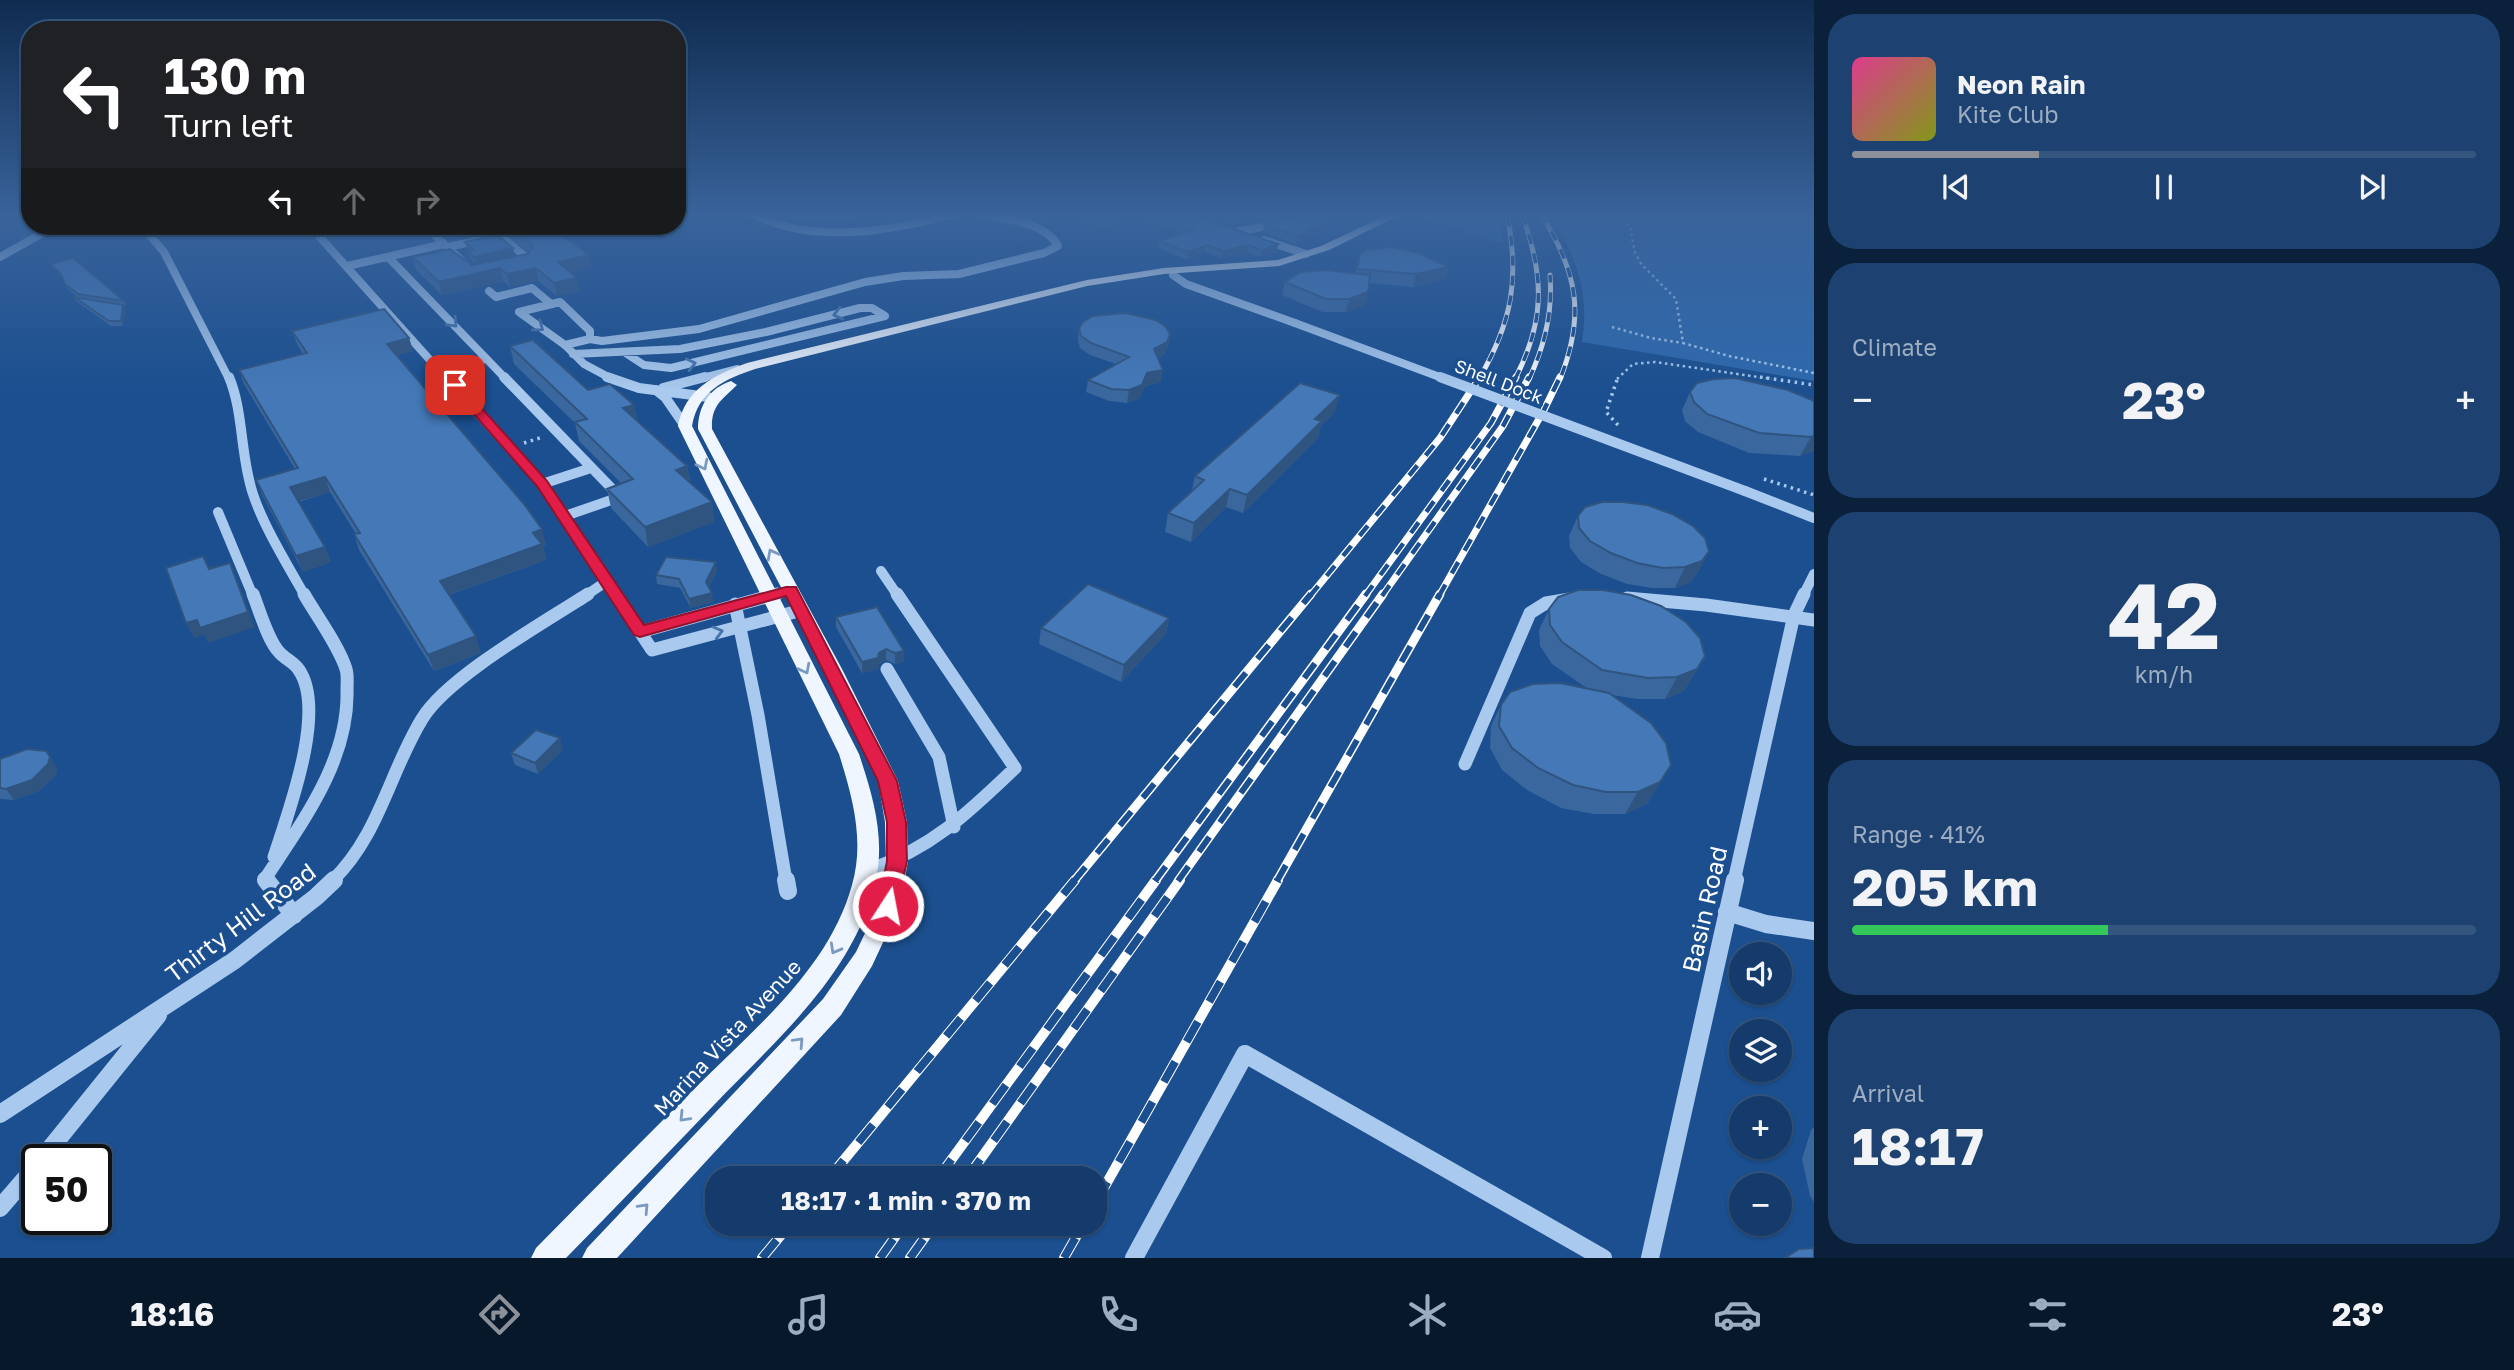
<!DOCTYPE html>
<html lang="en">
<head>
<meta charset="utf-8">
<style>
	body { margin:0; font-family:"Golos Text",sans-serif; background:#1d4271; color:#f1f3f6; height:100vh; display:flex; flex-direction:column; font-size:26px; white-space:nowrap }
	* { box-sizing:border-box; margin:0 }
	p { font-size:23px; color:#9dadc1 }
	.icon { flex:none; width:38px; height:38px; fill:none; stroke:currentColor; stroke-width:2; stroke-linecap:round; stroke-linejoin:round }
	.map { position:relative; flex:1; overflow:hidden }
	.drawer { display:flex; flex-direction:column; gap:14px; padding:14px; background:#0b203b; width:700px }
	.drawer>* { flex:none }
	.hud { position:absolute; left:21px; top:21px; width:665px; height:214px; border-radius:28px; box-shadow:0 2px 5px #0004,0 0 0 2px #33557e; background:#202124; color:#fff; overflow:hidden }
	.tools { position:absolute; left:1729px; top:942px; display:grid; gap:14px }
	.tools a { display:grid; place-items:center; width:63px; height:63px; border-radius:50%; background:#143b6b; box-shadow:0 2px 5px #0004,0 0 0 2px #33557e; font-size:35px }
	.speed { position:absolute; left:21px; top:1144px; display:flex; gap:14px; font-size:35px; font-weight:700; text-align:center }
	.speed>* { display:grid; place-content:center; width:91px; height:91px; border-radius:50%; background:#143b6b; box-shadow:0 2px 5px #0004,0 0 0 2px #33557e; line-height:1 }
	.speed .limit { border:4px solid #111; border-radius:10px; background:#fff; color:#111 }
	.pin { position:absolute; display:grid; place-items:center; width:60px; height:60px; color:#fff; margin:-30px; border-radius:14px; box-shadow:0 4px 10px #0006 }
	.me { position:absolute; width:77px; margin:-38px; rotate:11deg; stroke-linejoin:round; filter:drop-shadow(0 0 5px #0008) }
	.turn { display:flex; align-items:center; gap:24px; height:147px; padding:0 28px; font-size:32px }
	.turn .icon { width:91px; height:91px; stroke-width:2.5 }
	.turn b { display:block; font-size:49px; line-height:60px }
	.lanes { display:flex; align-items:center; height:66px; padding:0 28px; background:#0003; justify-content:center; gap:35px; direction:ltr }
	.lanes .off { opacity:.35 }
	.big { font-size:52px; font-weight:700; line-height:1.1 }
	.drawer .widget { flex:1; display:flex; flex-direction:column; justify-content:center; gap:10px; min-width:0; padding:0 24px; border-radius:28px; background:#1d4271 }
	.drawer .dial { align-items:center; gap:0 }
	.dial b { font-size:91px; line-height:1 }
	.song { display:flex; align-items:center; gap:21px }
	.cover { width:84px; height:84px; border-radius:10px; background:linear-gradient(135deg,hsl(330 70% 55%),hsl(70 70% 35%)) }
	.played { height:7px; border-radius:4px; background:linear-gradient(90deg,#8c9099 30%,#33557e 30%) }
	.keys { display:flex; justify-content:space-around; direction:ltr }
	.heat { display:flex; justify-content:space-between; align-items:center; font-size:38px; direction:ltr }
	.charge { height:10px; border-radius:5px; background:linear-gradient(90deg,#34c759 41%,#33557e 0) }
	.trip { position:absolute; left:705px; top:1166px; width:402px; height:70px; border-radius:28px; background:#143b6b; box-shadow:0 2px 5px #0004,0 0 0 2px #33557e; font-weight:700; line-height:70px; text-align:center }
	.menu { display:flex; height:112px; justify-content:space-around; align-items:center; background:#08182b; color:#9dadc1 }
	.menu .icon { width:49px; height:49px }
	.menu .active { color:#8c9099 }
	.menu b { font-size:32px; color:#f1f3f6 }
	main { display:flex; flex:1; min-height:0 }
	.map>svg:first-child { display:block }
</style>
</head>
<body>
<main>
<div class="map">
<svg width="1814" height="1258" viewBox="0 0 1814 1258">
	<rect width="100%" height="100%" fill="#1b4f8f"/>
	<path fill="#2e69ad" d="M1412,214H1501L1503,243Z
		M1549,214H1814V381L1582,342C1590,292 1576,255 1549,214Z"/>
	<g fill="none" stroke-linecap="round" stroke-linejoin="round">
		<path stroke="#a9c9ee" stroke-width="2.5" stroke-dasharray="2.5 3.5" stroke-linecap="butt" d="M1619,214L1630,226L1635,253L1642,265L1676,299L1683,343L1729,356L1814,373
			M1612,327L1651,338L1683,343
			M1617,379L1633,364L1655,362L1772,379"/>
		<path stroke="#a9c9ee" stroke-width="3.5" stroke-dasharray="2.5 4.5" stroke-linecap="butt" d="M1760,377L1814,385
			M1618,425L1606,412L1618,377
			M524,443L543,437
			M1764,479L1814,495"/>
		<path stroke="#a9c9ee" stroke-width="8" d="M752,214C815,245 890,231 956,214
			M799,214H854
			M1296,221L1319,214
			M142,226L164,252L229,379
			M310,226L447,379
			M1239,231L1278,224
			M501,236L529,260L474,272L447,247Z
			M1264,240L1306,254
			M0,257L55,226
			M388,257L506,379
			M347,266L444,244L425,226
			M1173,275L1186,284L1295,323
			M489,291L496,297L532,288L551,304
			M590,339V331L560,302L519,312L565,345L584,364L612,379
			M565,345L590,339L602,341L699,329L865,282L903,276L959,274L1044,253L1058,246C1045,222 1006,219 982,214
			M573,354L680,349L766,332L860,308H872L885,316L671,368L644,365L627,354
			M442,370L485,359
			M698,379L737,369"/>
		<path stroke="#a9c9ee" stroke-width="10" d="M229,377C244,413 240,456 253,494C263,525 288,566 305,596
			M446,377L542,484L616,596
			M504,377L620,497L565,516
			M607,377L639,388L708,397
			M663,388L705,377
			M656,390L665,397L685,426
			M542,484L591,468
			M1745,491L1814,518
			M218,512L253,596
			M881,571L898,596
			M585,596L607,581
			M771,596L791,590
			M1803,596L1814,574"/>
		<path stroke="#a9c9ee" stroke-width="13" d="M253,594C259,609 268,641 279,652C285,659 295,663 299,670C327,711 288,813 274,857
			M615,594L652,650L802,610
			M1627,598L1706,605L1814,620
			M735,604L758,715L786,881
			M640,632L777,594
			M887,669L939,757L954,827
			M1465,764L1530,613L1546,603L1570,599
			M869,870C932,848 968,813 1015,768L897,594
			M267,881L265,879C302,822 349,761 347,690C347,684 348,675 346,669C339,646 316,615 304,594
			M332,881C379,836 389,773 422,719C447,677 545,622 588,594
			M1734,881L1794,615L1804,594"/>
		<path stroke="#a9c9ee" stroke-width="18" d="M266,880L294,915
			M786,880L788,891
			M1727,912L1766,924L1814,931
			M0,1114L235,960L316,897L334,880
			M41,1160L158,1015
			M0,1208L37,1165
			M1134,1258L1245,1054L1603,1258
			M1650,1258L1735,880"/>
		<path fill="#f0f6ff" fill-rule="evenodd" d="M1389,214H1402L1329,250L1279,266L1164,274L1087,286L755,369C725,379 698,391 692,426L859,754C873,796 886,839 875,884C853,975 776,1040 714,1105C665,1156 616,1207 566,1258H531L536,1248C588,1195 641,1142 694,1089C754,1029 829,969 852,885C865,840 852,796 839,754L678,426C685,389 714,375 747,363L1087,280L1164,268L1278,260L1321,246Z
			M731,381L737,385C722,400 711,405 712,429L842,669L898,781L907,822L908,861L900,906L872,966L841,1015L617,1258H582L587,1248L823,999L856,952L878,906L886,861L885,822L878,781L824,669L698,429C698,407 709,388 731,381Z"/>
		<g stroke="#fff" stroke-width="5">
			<path id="rail-far3" d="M1541,214C1577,272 1586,314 1560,379
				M1479,379C1512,322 1520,279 1507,214
				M1515,379C1546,319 1544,276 1522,214
				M1529,379C1545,345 1553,312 1550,275"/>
		</g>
		<g stroke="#fff" stroke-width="7">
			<path id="rail-far2" d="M1310,596L1440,438L1480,377
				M1365,596L1491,423L1516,377
				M1382,596L1503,426L1529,377
				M1439,596L1544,410L1560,377"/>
		</g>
		<g stroke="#fff" stroke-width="9">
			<path id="rail-far1" d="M1074,881L1311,594
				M1155,881L1366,594
				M1178,881L1383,594
				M1277,881L1440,594"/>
		</g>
		<g stroke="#fff" stroke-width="10">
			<path id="rail" d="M829,1178L1075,880
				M938,1178L1156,880
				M967,1178L1180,880
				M1096,1202L1278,880
				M762,1258L791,1223
				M880,1258L905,1223
				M910,1258L935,1223
				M1064,1258L1084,1223"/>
		</g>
		<use href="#rail-far3" stroke="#1b4f8f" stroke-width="3.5" stroke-dasharray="10" stroke-linecap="butt"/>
		<use href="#rail-far2" stroke="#1b4f8f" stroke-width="4.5" stroke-dasharray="13" stroke-linecap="butt"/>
		<use href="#rail-far1" stroke="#1b4f8f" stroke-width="6" stroke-dasharray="18" stroke-linecap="butt"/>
		<use href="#rail" stroke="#1b4f8f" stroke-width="8" stroke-dasharray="23" stroke-linecap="butt"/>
		<path stroke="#a9c9ee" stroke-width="8" d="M1295,323L1445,379"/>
		<path stroke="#a9c9ee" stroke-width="10" d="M1440,377L1745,491"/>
	</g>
	<path fill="#3a679d" d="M1022,214H1190L1277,251L1261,257L1247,252L1221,258L1206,252L1187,259L1158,248L1159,241L1182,233L1138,218L1107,228L1075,217L1045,223Z
		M1209,214H1287L1239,224Z
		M1327,220L1325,228L1296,244L1263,232L1264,224Z
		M439,226H550L589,255L591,267L571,273L580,291L557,296L538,281L510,287L503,281L442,295L416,270L413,257L472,265H476L469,258L465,242L515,256L528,253L502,230L454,239Z
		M1360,254L1449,267L1445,279L1413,287L1369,283L1368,292L1365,305L1346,312H1323L1282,295L1285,282L1355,274Z
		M51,264L124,301L126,306L114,304L125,310L123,326H111L76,301L74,297L78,298L67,288L63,278L53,268Z
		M1079,328L1170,334L1168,346L1165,354L1158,358L1161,382L1145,386L1140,398L1127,403L1109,401L1086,392L1088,380L1116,364L1090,355L1080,348L1078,340Z
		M292,331L409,338L413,351L397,355L546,545L543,546L546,560L449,595L481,653L434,671L359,550L354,534H356L330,492L299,502L325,547L331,562L303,572L262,495L256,480L295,469L244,384L239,370L303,354L297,344Z
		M510,346L588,390L634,405L637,421L687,466L690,482L712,502L714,522L648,547L611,508L607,489L621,483L579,441L575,423L514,364Z
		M1690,392L1814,402V451L1800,456L1749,453L1698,432L1685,421L1682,410Z
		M1335,412L1321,426L1318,438L1243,513L1226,507L1191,542L1165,532L1168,513L1192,490L1195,476Z
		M1578,516L1709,551L1698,572L1691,582L1675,588H1652L1627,584L1601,574L1581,562L1570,548L1569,536Z
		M717,571L709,587L713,602L691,608L680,588L657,584L656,575Z
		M877,607L904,662L895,664L886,660L879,664L878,669L862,673L836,627V617Z
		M1549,609L1705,656L1684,691L1665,699H1637L1612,695L1671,765L1647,804L1625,814H1594L1561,808L1527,790L1502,770L1490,748L1491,726L1501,705L1588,689L1552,664L1540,646L1539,630Z
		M1169,618L1166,634L1121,682L1039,644L1041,628Z
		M563,750L538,774L515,765L511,753Z
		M46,751L57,768L56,775L39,791L14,800L0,799V759Z
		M1814,1127V1202L1810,1196L1802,1159L1811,1130Z"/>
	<path fill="#305480" d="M6,214H30V218L0,231V217Z
		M1057,214H1075V217L1045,223L1046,216Z
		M1131,214H1138V218L1107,228L1108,221Z
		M1256,214H1287L1239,224L1240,217Z
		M1327,220L1325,228L1296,244L1298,236Z
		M451,226H501L502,230L454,239Z
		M1278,244L1277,251L1261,257L1262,250Z
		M1207,245L1206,252L1187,259L1188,252Z
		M1248,245L1247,252L1221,258L1223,251Z
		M513,248L515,256L476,265L474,257Z
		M589,255L591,267L560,275L558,262Z
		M1449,267L1445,279L1413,287L1416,274Z
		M500,268L503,281L442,295L439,282Z
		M536,268L538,281L510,287L507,274Z
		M577,278L580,291L557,296L554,283Z
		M1368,292L1365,305L1346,312L1349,299Z
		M123,305L125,310L123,326L121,321Z
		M1170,334L1168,346L1165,354L1152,361L1154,349Z
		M409,338L413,351L391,357L387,344Z
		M1163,370L1161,382L1145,386L1140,398L1127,403L1129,390L1147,373Z
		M1340,395L1335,412L1321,426L1318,438L1243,513L1247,495L1315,419Z
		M634,405L637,424L623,408Z
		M1814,436V451L1800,456L1811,437Z
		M687,466L690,485L676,470Z
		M325,477L330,492L296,502L290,487Z
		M1230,489L1226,507L1191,542L1194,523Z
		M712,502L714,522L648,547L645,527Z
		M542,529L546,545L543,546L546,560L445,596L440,581L533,533Z
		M325,547L331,562L303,572L296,556Z
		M1709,551L1698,572L1691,582L1675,588L1685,567Z
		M716,562L717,571L707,591L706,582Z
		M230,563L255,627L208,643L204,635L194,638L186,623Z
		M712,593L713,602L691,608L689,599Z
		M1169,618L1166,634L1121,682L1124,665Z
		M476,636L481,653L434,671L428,655Z
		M886,649V660L879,664L878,669L862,673V662Z
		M904,651V662L895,664V653Z
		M1705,656L1684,691L1665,699L1677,677Z
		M560,738L563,750L538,774L535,763Z
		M50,757L57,768L56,775L39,791L14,800L6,789Z
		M1671,765L1647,804L1625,814L1638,792Z"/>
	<path fill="#4478b7" stroke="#305480" stroke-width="2" d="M1039,214H1057L1046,216Z
		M1087,214H1131L1108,221Z
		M1146,214H1190L1278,244L1262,250L1248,245L1223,251L1207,245L1188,252L1159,241L1193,230Z
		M1230,214H1256L1240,217Z
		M1307,216L1327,220L1298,236L1264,224Z
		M509,226H550L589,255L558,262L577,278L554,283L536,268L507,274L500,268L439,282L413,257L450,249L472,265L528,254L533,246Z
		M497,235L513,248L474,257L467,250L473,249L465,242Z
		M1390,247L1418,253L1449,267L1416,274L1357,269L1360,254L1366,250Z
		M73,258L124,301L78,294L65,284L61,274L51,264Z
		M1325,270L1370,275L1368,292L1349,299H1326L1285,282L1300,272Z
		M74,297L123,305L121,321H109Z
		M384,309L409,338L387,344L524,504L542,529L533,533L542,544L440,581L476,636L428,655L354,534L360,533L325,477L290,487L325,547L296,556L256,480L298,468L239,370L307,353L292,331Z
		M1125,313L1156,320L1166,327L1170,334L1167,342L1154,349L1163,370L1147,373L1142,385L1129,390L1111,389L1088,380L1129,357L1091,343L1081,336L1079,328L1083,322L1093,316Z
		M533,340L588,390L610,384L634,405L623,408L687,466L676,470L712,502L645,527L607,489L633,479L575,422L587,419L510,346Z
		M1735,378L1788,390L1812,400L1814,402V436L1811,437L1759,433L1707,414L1694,402L1690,392L1697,383L1714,379Z
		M1300,383L1340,395L1315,419L1322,421L1247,495L1230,489L1194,523L1168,513L1204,480L1195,476Z
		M1602,502H1623L1647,505L1672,514L1693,526L1705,538L1709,551L1702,561L1685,567L1663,568L1637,563L1611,553L1590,541L1579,528L1578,516L1585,507Z
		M203,556L209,569L230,563L248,612L200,628L197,620L186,623L166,568Z
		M666,557L716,562L706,582L712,593L689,599L679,579L656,575Z
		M1088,584L1169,618L1124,665L1041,628Z
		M1578,590H1603L1631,595L1661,606L1686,622L1700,638L1705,656L1697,669L1677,677L1648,678L1602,670L1562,642L1550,625L1549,609L1558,597Z
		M877,607L904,651L895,653L886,649L879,653L878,658L862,662L836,617Z
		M1560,683L1609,693L1651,723L1666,743L1671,765L1660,782L1638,792H1606L1573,785L1538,768L1512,748L1499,726L1501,705L1510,692L1533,684Z
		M536,730L560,738L535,763L511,753Z
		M27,749L46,751L50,757L48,764L32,780L6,789L0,788V759Z
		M1814,1248V1258H1785L1799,1249Z"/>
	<defs><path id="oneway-chevron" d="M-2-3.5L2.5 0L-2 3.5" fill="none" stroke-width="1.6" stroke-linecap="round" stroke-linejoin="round" transform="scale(1.75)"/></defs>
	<g stroke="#4674ac">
		<use href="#oneway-chevron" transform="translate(838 314) rotate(165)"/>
		<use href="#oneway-chevron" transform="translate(453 323) rotate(47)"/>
		<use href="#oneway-chevron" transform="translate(539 327) rotate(36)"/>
		<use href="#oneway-chevron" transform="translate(691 364) rotate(-13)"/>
		<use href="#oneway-chevron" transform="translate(718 632) rotate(-15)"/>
	</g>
	<g stroke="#7b9ac1">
		<use href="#oneway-chevron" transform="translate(703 465) rotate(63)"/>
		<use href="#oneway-chevron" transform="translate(772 554) rotate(-118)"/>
		<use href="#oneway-chevron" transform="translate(805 669) rotate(63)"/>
		<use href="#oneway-chevron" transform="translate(835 949) rotate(119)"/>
		<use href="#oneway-chevron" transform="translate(799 1042) rotate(-47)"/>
		<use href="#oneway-chevron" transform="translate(684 1117) rotate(134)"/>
		<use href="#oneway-chevron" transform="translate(644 1208) rotate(-47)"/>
	</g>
	<linearGradient id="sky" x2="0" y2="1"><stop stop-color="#0f2b4f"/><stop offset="0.55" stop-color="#39639b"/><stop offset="1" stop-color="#39639b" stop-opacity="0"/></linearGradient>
	<rect width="1814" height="390" fill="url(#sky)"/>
	<path fill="#e11d48" stroke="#92132f" stroke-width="2" d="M455,382L459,383L547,481L644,625L786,587H796L897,781L906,822L907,861L896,912L888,915L881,912L878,906L887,861V822L878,781L786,596L640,637L634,635L537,486L451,388L449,385Z"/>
	<g text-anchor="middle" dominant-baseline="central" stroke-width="7" stroke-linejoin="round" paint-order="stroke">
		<g font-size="18" fill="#fff" stroke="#1b4f8f">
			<text transform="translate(1499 381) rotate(21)">Shell Dock</text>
		</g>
		<g font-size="21" fill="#fff" stroke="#1b4f8f">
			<text transform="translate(727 1037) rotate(-47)">Marina Vista Avenue</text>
		</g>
		<g font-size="24" fill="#fff" stroke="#1b4f8f">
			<text transform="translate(1704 909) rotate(-77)">Basin Road</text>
			<text transform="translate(240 922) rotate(-37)">Thirty Hill Road</text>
		</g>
	</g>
</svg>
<div class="tools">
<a><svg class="icon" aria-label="sound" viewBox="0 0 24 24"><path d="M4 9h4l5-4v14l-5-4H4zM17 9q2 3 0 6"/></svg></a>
<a><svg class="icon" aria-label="layers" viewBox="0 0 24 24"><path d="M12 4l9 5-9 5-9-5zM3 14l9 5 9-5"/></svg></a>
<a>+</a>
<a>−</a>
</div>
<div class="speed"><div class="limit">50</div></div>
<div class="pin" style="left:455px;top:385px;background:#d93025"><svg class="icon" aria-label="arrive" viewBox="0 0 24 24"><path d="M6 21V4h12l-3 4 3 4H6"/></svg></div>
<svg class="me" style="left:888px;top:906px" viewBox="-20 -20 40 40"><circle r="17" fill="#e11d48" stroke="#fff" stroke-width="3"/><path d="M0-11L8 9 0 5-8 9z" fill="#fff"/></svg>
<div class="trip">18:17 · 1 min · 370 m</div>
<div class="hud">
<div class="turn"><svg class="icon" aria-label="left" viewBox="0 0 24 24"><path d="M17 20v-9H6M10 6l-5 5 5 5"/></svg><div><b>130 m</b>Turn left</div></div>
<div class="lanes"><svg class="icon" aria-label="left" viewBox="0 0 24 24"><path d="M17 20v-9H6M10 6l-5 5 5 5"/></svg><svg class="icon off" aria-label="ahead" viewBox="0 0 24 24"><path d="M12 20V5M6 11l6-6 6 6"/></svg><svg class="icon off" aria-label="right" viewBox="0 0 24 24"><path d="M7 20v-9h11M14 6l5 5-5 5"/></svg></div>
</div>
</div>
<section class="drawer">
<div class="widget">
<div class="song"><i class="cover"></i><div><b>Neon Rain</b><p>Kite Club</p></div></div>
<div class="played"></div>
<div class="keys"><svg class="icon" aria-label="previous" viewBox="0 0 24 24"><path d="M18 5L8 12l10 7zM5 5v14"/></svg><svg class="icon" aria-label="pause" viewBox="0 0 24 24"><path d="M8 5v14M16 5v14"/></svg><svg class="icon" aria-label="next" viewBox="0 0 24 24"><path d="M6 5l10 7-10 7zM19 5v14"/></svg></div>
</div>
<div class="widget"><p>Climate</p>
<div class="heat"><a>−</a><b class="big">23°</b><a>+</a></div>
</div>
<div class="widget dial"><b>42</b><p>km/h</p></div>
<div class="widget"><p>Range · 41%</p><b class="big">205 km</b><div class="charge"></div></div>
<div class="widget"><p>Arrival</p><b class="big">18:17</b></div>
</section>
</main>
<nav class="menu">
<b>18:16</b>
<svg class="icon active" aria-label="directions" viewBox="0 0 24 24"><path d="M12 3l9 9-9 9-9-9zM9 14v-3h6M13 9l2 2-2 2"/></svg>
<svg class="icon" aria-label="music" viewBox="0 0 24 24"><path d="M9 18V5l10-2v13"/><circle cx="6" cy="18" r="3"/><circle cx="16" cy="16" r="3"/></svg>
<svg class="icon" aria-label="phone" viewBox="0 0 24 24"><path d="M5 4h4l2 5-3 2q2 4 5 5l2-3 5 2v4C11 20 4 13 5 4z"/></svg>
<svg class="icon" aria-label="climate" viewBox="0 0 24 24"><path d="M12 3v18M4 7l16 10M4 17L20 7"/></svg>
<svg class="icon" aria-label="car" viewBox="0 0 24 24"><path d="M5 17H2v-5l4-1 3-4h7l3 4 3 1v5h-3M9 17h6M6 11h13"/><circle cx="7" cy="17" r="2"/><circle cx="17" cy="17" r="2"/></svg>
<svg class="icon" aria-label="filters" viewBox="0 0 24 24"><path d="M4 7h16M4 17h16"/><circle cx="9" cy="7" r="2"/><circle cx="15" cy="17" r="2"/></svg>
<b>23°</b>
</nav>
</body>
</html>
